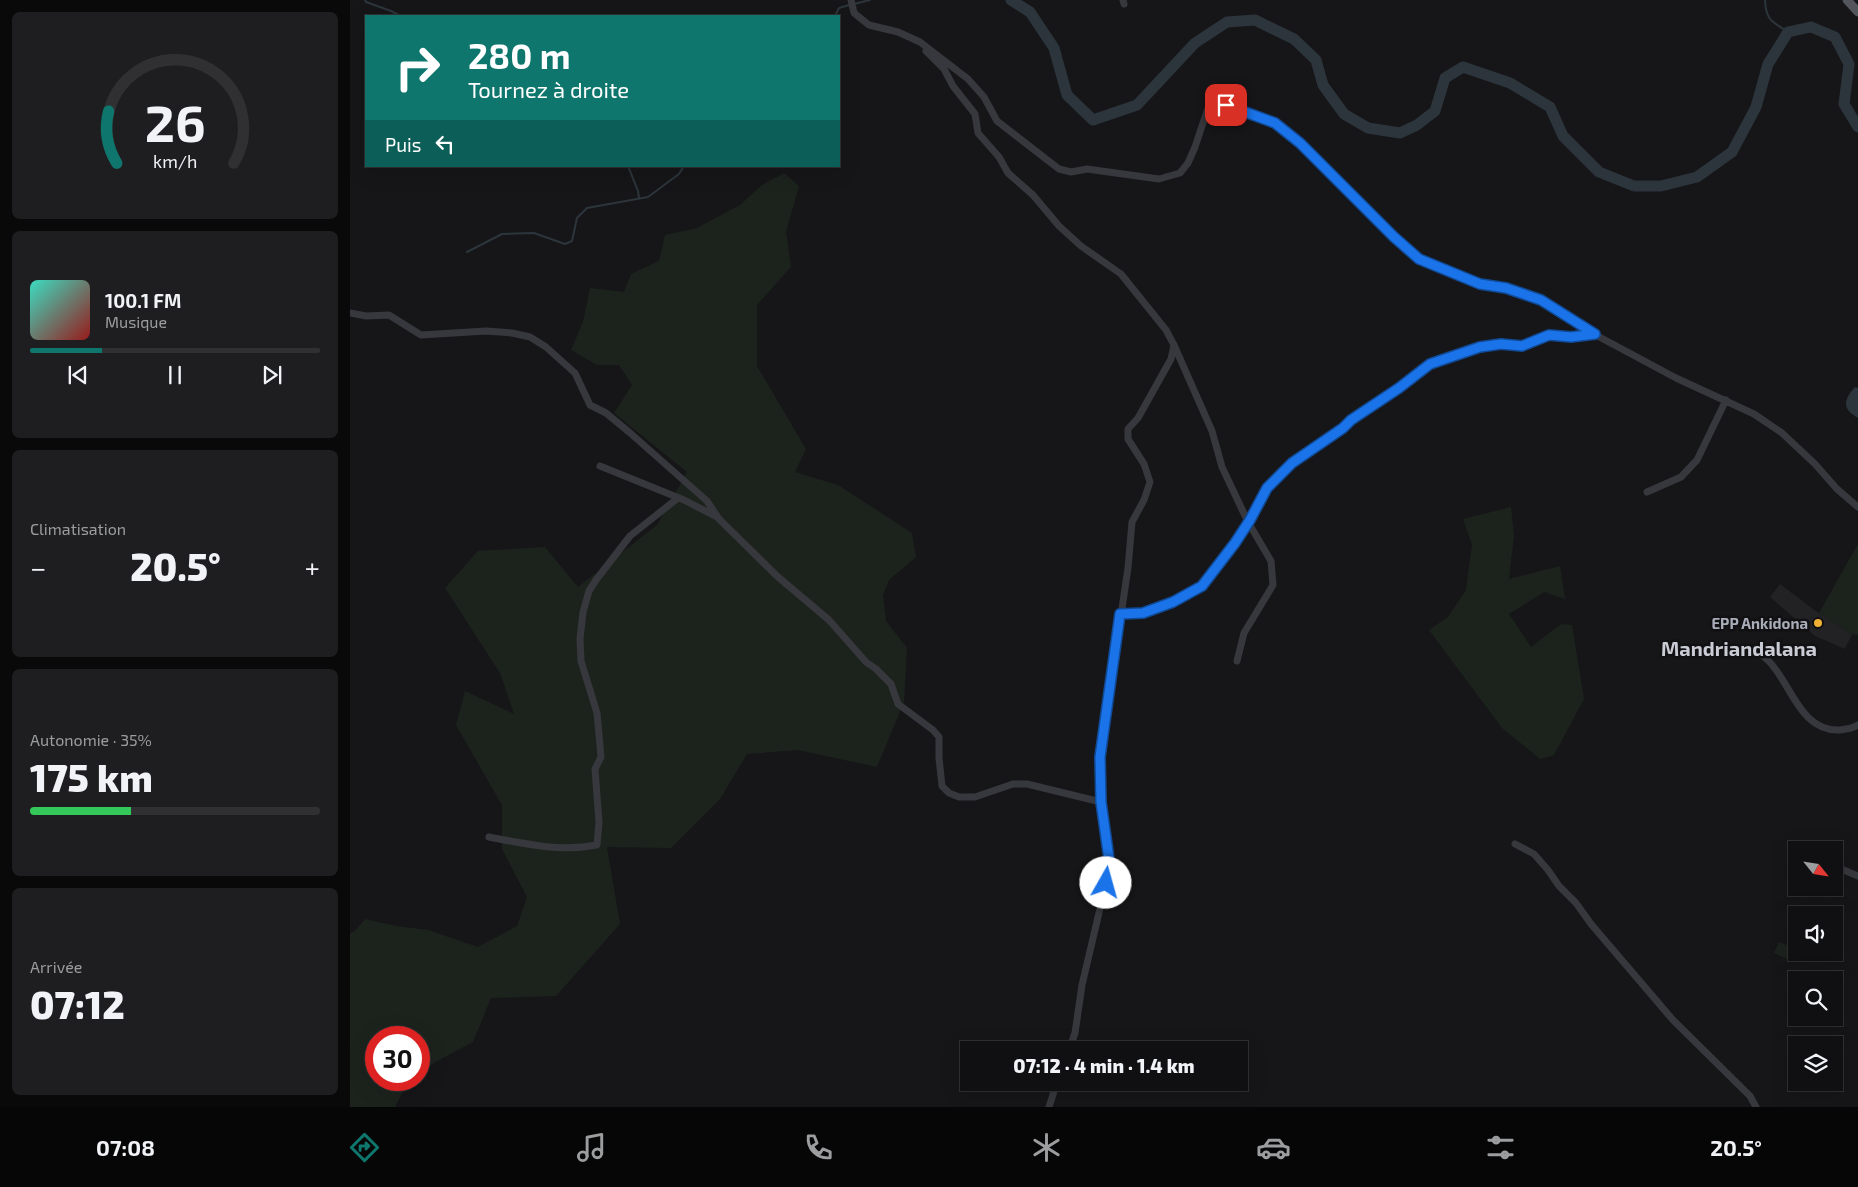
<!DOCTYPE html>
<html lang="fr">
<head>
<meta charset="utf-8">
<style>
	body { margin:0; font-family:"Exo 2",sans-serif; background:#1e1e20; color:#f1f3f6; height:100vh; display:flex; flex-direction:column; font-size:19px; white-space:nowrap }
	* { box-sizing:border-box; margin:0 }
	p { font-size:16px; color:#9c9d9f }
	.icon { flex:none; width:28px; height:28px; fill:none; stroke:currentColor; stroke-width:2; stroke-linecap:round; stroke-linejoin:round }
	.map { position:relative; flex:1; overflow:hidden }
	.details { display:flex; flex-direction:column; gap:12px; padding:12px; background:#09090a; width:350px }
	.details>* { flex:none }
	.top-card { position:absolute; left:15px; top:15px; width:475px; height:152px; border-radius:0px; box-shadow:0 5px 20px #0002,0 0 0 1px #303032; background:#0f766e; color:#fff; overflow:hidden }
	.needle { width:32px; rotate:120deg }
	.buttons { position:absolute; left:1438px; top:841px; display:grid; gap:10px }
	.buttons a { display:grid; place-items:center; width:55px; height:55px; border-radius:0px; background:#101012; box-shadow:0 5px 20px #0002,0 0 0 1px #303032; font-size:25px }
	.speed { position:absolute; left:15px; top:1026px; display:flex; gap:10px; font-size:25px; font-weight:700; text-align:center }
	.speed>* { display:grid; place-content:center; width:65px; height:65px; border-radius:50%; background:#101012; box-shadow:0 5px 20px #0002,0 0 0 1px #303032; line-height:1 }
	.speed .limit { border:8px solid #d22; background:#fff; color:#111 }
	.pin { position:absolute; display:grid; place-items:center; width:42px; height:42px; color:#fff; margin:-21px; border-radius:10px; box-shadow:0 2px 8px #0006 }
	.me { position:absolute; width:55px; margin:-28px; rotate:7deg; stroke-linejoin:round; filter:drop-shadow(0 0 4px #0008) }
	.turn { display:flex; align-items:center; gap:18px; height:105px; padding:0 20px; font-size:22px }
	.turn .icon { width:65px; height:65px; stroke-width:2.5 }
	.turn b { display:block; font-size:35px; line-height:42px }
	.then { display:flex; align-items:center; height:48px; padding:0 20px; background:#0003; gap:10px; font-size:19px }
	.big { font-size:38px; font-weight:800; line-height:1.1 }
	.details .tile { flex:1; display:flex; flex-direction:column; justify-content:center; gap:8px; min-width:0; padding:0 18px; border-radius:8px; background:#1e1e20 }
	.details .dial { align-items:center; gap:0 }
	.dial svg { height:130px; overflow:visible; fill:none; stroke:#303032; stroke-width:7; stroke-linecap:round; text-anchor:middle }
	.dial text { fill:#f1f3f6; stroke:none }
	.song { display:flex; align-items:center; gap:15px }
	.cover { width:60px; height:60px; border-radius:8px; background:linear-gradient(135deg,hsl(170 70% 55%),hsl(0 70% 35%)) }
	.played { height:5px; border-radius:2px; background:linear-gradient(90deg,#0f766e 25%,#303032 25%) }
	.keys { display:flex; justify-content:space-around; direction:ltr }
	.heat { display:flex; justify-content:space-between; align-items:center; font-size:28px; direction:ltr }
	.charge { height:8px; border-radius:4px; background:linear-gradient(90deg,#34c759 35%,#303032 0) }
	.trip { position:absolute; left:610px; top:1041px; width:288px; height:50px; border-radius:0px; background:#101012; box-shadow:0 5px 20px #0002,0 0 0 1px #303032; font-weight:800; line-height:50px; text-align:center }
	.dock { display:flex; height:80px; justify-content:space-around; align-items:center; background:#060607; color:#9c9d9f }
	.dock .icon { width:35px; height:35px }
	.dock .current { color:#0f766e }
	.dock b { font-size:22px; color:#f1f3f6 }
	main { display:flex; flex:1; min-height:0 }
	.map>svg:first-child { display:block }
</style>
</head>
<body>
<main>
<section class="details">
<div class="tile dial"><svg viewBox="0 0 100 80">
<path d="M14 69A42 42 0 1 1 86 69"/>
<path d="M14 69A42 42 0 0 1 9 37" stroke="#0f766e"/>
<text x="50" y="56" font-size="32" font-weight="700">26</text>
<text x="50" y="72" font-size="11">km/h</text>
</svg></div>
<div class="tile">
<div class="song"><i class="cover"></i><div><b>100.1 FM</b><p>Musique</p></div></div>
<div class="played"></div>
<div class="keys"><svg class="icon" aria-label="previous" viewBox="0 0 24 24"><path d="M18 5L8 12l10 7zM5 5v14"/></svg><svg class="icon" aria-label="pause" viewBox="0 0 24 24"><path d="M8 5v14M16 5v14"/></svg><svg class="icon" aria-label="next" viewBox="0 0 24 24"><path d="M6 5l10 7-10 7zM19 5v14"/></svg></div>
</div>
<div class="tile"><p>Climatisation</p>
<div class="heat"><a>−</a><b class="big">20.5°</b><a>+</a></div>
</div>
<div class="tile"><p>Autonomie · 35%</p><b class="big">175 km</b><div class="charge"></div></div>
<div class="tile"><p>Arrivée</p><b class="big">07:12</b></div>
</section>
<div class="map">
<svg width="1508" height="1107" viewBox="0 0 1508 1107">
	<rect width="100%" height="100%" fill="#161618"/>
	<path fill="#222225" d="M1430,584L1463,609L1502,634L1495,649L1465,636L1420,597Z"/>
	<path fill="#1c231d" d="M434,173L449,186L436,232L441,267L407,305V366L456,449L445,472L488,485L562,533L566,557L539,580L533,595L536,621L557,648L554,702L527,767L448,750L397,754L370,799L321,848L257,847L270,924L206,996L141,998L123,1042L69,1071V1038H26V1080H59L45,1107H0V933L4,932L15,919L46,926L78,930L128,947L167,926L177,897L152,849V805L106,725L115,691L164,714L150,673L95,588L128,551L195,547L228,587L307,525L337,472L264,413L282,385L269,365H247L221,350L233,322L240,288L274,292L281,274L309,261L315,235L347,228L390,205L412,185Z
		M1161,507L1164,535L1159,579L1210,566L1215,599L1194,592L1159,614L1181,647L1211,624L1222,625L1234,699L1204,755L1190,759L1152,728L1079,630L1098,617L1116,590L1122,545L1113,519Z
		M1508,544V635L1502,634L1469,613Z
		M1429,942L1442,947L1437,959L1424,953Z"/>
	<path fill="#2c353c" d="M1505,387L1508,388V418C1492,409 1493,400 1505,387Z"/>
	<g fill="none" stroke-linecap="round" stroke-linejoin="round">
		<path stroke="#2c353c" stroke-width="2" d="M15,0L16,2L41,11L51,16
			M1415,0C1416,20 1421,21 1438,32
			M504,4L520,0
			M485,16L489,8L499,5
			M278,166L288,191L289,198
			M117,252L152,234L184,233L215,244L222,241L227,218L237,208L298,197L329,174L334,166"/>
		<path stroke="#2c353c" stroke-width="11" d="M661,0L680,12L704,48L717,95L743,120L787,105L845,43L877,22L905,20L944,39L966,60L973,85L994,114L1018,128L1050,133L1067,125L1085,111L1095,78L1113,67L1160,83L1200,107L1213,136L1249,172L1284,186H1311L1347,177L1382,152L1406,107L1418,64L1438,32L1461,27L1485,37L1499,64L1494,104L1508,127"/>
		<path stroke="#37383d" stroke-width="7" d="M501,0L504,13L519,25L548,32L570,42L618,79L634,97L647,121L709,169L721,172L737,169L809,179L830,173L838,163L845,147L861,99L925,123L950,143L1057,249L1069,259L1130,284L1156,288L1191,300L1242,333L1326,378L1404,414L1432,433L1465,464L1487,489L1508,507
			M773,0L774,4
			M576,51L594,69L603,86L625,114L628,133L649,157L658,173L683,195L709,226L731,246L771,274L816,330L824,345L821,359L788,418L778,429V439L794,464L800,482L794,500L782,522L778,568L750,757L751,802L760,866L732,985L725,1033L719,1050
			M0,313L16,316L39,315L71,335L136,331L162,333L180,337L196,347L225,373L240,405L256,413L279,432L357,501L369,519L428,577L479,620L516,662L526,669L541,684L548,704L583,730L589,737V758L592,786L599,793L609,797H625L663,784H677L751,802
			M824,345L862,431L872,467L898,522L921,561L923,585L894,633L887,661
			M250,466L334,500L367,517
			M1297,492L1331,477L1347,460L1376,400
			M770,614L793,613L823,602L852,586L885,543L917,488L942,463L993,428L1001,420L1049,388L1080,364L1130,347L1151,345L1172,346L1199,335L1221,337L1244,334
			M1390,650C1439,646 1437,733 1490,730C1497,729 1502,729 1508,725
			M139,837C175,844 210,852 247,845L249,822L245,769L251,757L247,713L231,661L230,639L233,612L239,591L246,580L280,536L328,498
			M1165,844L1184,854L1198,870L1209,886L1226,903L1241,924L1323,1020L1400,1096L1406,1107
			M1484,866L1508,876
			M699,1107L707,1082"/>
		<path stroke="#53555c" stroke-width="9" d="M1497,0L1508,12"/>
	</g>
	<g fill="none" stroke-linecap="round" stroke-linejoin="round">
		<g stroke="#114b97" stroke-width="12">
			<path id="route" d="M756,883L760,866L751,802L750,757L770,614L793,613L823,602L852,586L885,543L900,520L917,488L942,463L993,428L1001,420L1049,388L1080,364L1130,347L1151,344L1172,346L1199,335L1221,337L1245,334L1191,300L1156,288L1130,284L1069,259L1044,237L950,143L925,123L876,105"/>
		</g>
		<use href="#route" stroke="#1a73e8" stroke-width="9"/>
	</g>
	<circle fill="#f2b134" stroke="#111113" stroke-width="2" cx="1468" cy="623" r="5"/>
	<g text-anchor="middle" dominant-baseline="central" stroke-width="5" stroke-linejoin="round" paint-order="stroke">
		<g font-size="15" font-weight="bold" fill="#a8adb8" stroke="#111113" text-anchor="end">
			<text x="1458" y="623">EPP Ankidona</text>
		</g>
		<g font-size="20" font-weight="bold" fill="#c9ccd4" stroke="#111113">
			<text x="1389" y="648">Mandriandalana</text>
		</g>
	</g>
</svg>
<div class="buttons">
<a><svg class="needle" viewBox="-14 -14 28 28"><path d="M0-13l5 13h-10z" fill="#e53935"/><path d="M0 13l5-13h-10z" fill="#9c9d9f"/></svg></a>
<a><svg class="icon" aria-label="sound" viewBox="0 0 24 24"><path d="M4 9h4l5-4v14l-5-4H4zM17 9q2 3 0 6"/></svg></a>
<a><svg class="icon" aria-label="search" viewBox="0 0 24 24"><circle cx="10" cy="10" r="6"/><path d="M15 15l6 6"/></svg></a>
<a><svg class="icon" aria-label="layers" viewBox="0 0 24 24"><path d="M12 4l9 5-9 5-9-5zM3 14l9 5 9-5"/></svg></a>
</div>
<div class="speed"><div class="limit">30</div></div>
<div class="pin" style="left:876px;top:105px;background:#d93025"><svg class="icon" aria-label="arrive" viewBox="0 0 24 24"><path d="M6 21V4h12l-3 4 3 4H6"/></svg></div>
<svg class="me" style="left:756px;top:883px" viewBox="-20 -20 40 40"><circle r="19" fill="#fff"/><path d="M0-13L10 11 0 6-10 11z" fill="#1a73e8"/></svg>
<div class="trip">07:12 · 4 min · 1.4 km</div>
<div class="top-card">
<div class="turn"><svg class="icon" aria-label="right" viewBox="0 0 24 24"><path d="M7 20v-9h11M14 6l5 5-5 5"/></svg><div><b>280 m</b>Tournez à droite</div></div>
<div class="then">Puis<svg class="icon" aria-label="left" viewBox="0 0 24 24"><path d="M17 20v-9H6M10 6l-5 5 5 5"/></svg></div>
</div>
</div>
</main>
<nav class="dock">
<b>07:08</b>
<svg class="icon current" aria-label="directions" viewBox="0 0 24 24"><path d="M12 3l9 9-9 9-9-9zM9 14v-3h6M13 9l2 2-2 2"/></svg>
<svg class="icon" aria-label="music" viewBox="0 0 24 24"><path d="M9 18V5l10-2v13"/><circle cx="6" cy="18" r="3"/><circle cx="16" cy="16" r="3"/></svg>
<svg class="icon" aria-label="phone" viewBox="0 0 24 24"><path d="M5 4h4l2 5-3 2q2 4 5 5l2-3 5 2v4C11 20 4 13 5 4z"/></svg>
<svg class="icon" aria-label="climate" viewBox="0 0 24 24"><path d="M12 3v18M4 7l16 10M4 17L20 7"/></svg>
<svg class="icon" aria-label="car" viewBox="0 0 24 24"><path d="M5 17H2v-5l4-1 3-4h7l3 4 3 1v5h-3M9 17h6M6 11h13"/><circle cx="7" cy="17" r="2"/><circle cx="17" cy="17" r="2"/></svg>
<svg class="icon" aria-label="filters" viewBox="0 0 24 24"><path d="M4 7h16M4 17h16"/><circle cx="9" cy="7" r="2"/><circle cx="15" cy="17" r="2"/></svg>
<b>20.5°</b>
</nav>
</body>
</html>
